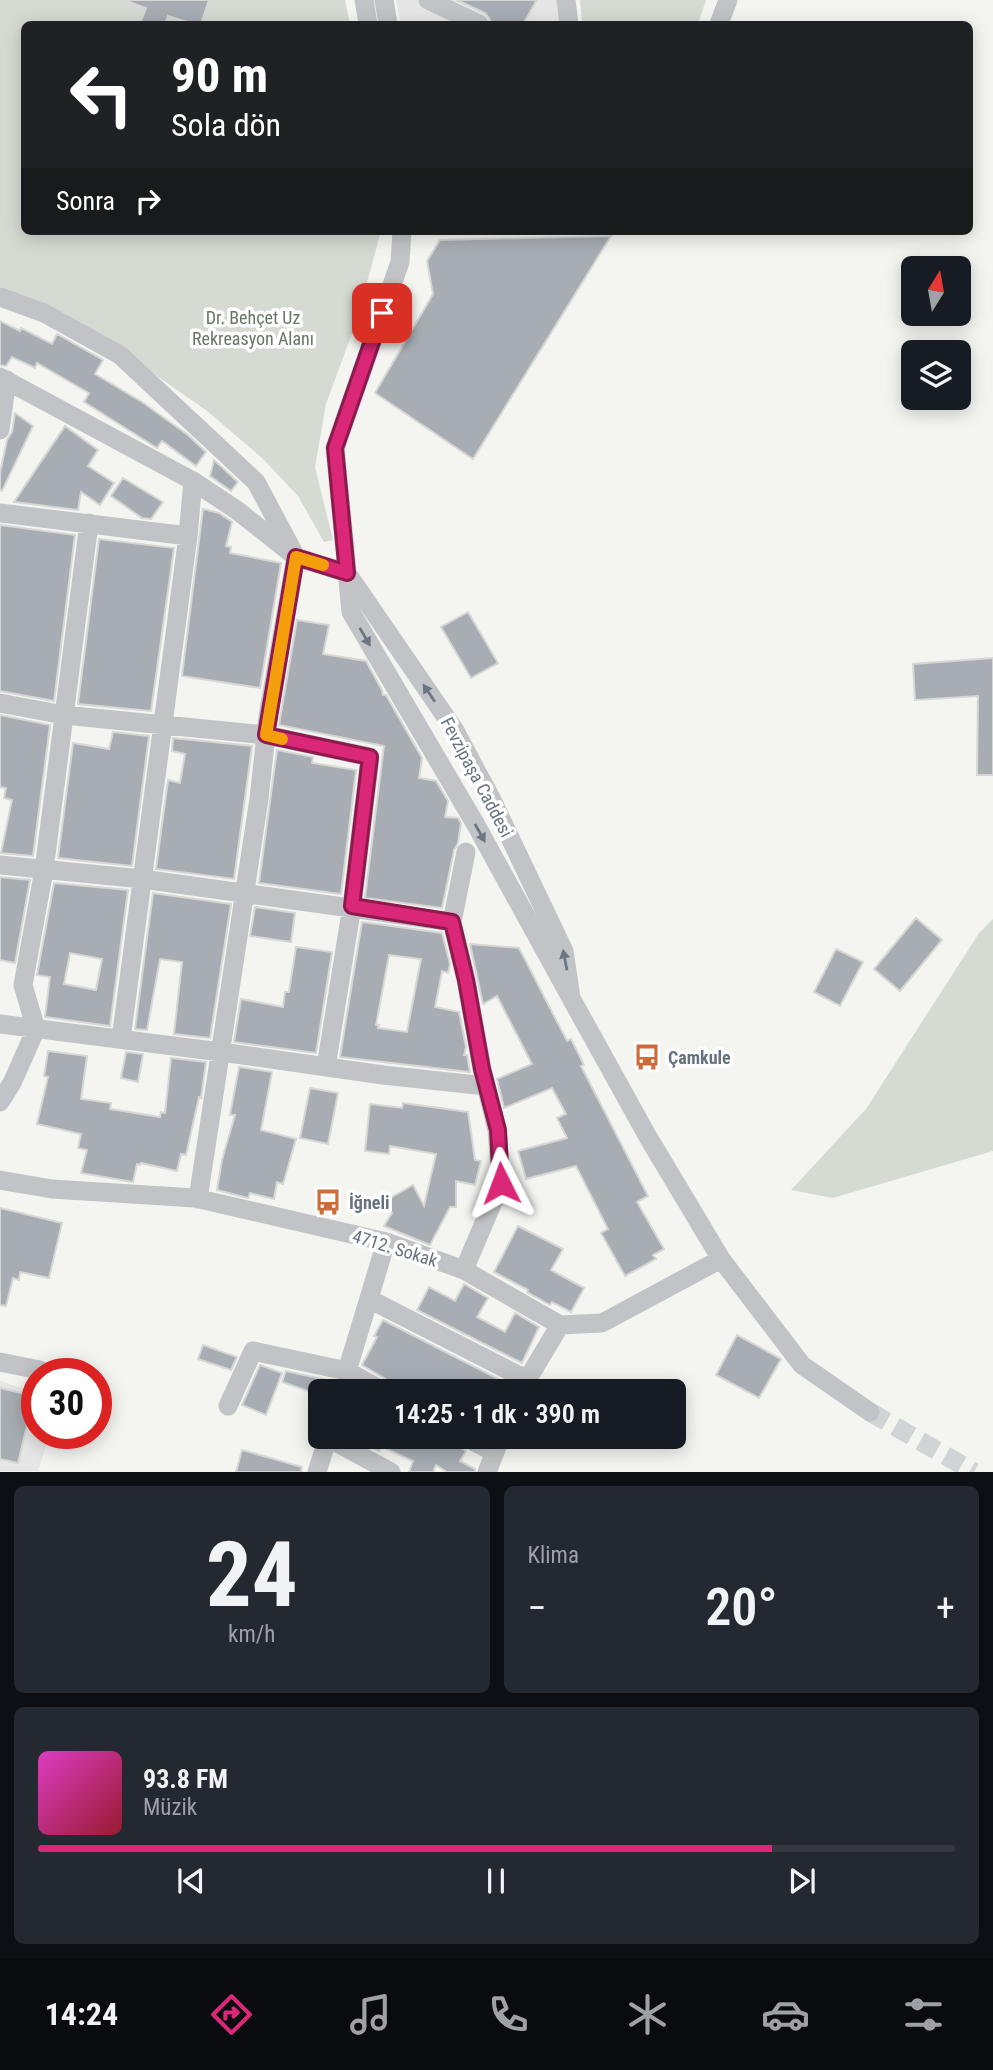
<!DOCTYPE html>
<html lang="tr">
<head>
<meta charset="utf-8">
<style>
	body { margin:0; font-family:"Roboto Condensed",sans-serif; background:#242831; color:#f1f3f6; height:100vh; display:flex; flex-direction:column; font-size:26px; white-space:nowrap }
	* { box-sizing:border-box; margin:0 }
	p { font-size:23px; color:#9ea1a6 }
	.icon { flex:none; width:38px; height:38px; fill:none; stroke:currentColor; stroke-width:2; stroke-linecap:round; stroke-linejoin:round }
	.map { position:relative; height:1472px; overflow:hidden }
	.panel { display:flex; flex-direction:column; gap:14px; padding:14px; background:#0d0f14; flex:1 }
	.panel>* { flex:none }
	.guide { position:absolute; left:21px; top:21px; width:952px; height:214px; border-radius:10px; box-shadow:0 4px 18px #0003; background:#202124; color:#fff; overflow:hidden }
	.needle { width:46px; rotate:11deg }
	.buttons { position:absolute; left:901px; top:256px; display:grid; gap:14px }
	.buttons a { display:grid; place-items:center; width:70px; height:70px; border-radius:10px; background:#171b24; box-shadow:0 4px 18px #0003; font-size:35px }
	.speed { position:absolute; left:21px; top:1358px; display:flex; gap:14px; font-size:35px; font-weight:700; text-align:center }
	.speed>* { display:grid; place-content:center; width:91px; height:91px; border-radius:50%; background:#171b24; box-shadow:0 4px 18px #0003; line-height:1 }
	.speed .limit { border:10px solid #d22; background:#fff; color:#111 }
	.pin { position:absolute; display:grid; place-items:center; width:60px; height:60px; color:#fff; margin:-30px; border-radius:14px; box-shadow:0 4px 10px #0006 }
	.me { position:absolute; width:77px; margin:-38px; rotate:357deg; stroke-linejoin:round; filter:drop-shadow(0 0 5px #0008) }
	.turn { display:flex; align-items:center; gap:24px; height:147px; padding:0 35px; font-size:32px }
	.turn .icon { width:91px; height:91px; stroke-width:2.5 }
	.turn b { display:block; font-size:49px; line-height:60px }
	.then { display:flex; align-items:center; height:66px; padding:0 35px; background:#0003; gap:14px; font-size:26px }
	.big { font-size:52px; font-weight:600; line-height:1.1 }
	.panel .widget { flex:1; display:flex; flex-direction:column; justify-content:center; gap:10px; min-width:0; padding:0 24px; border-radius:10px; background:#242831 }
	.panel .dial { align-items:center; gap:0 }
	.dial b { font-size:91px; line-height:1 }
	.song { display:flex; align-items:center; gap:21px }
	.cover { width:84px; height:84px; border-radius:10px; background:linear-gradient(135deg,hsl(310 70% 55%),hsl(350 70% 35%)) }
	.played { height:7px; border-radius:4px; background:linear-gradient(90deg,#db2777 80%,#363941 80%) }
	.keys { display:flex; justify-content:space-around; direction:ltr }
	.heat { display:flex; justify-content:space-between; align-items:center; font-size:38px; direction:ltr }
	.panel .tiles { flex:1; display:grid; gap:14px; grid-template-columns:1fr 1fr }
	.widget:last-child { grid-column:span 2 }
	.trip { position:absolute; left:308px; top:1379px; width:378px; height:70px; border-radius:10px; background:#171b24; box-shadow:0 4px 18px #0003; font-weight:600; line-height:70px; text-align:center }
	.tabs { display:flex; height:112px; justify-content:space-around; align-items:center; background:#090b0e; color:#9ea1a6 }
	.tabs .icon { width:49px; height:49px }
	.tabs .selected { color:#db2777 }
	.tabs b { font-size:32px; color:#f1f3f6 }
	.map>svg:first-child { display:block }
</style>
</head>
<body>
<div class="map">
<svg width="993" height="1472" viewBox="0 0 993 1472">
	<rect width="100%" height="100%" fill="#f4f5f1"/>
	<path fill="#e5e6e5" d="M396,0H563L565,24H401Z
		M0,1381L37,1393V1433H46L47,1443L38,1471H0Z"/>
	<path fill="#d5dbd3" d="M0,0H345L350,24H24V231H381L357,320L326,404L315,467L333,540L324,542L298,496L262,458L207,411L116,347L0,292Z
		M580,0H706L698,24H582Z
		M993,919V1151L833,1198L791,1190L866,1109L979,933Z"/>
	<path fill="#a7adb3" stroke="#d6d6d4" stroke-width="2" fill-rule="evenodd" d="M130,0H209L201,24H193L168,16L165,24H140L146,8L129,2Z
		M457,0H537L523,24H491L489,18L485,13Z
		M611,236L473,459L375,393L433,294L427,261L440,240Z
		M0,321L20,331L21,328L52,344L57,334L103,360L95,374L142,402L188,435L206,452L196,466L162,441L157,448L84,402L89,393L37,363L35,368L12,357L6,366L0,365Z
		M15,413L33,426L2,491L0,490V473L7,440L12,432Z
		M65,426L98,450L88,466L114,483L100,505L81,492L78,510L14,502Z
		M214,460L238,482L231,491L210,476Z
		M123,478L163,502L151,519L142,518L111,496Z
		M203,509L219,513L232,522L226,546L231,547L230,553L281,563L260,688L182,676Z
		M0,525L75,535L54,701L0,691Z
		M99,539L174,548L151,711L78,704Z
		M468,612L498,663L471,678L441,627Z
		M297,620L329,625L323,654L366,661L382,690L383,695H386L422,758L419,778L436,781L448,801L445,817L458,818L461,823L458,843L454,850L442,908L365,898L384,746L279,725Z
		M993,658V775H977L978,696L915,700L913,664Z
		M0,715L50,725L33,856L1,853L12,800L4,798L6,788L0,787Z
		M113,732L149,736L132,866L58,858L73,743L109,749Z
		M173,738L252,746L234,879L156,869L168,780L180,783L185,754L172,751Z
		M277,750L313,757L312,763L356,770L341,894L259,883Z
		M0,877L30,880L15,963L0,960Z
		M54,883L128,890L110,1026L45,1017L50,977L37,975ZM70,953L102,959L96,990L64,984Z
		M153,893L231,904L210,1038L174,1034L182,962L160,959L147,1030L135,1029Z
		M255,907L295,913L291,942L250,936Z
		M916,918L942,940L900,991L874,969Z
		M362,922L442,933L450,964L448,973L442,971L435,1007L459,1012L466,1047L464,1055H467L470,1072L340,1057ZM389,955L421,959L407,1032L378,1028L379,1025H376Z
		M470,944L519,948L567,1041L571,1039L584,1065L581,1066L648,1196L637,1202L664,1249L653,1255L656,1259L625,1276L601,1233L608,1229L576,1166L526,1179L518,1151L567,1138L557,1118L566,1114L552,1088L504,1108L497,1079L532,1064L497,996L483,1004Z
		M296,947L332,952L316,1053L234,1042L241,999L283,1007L285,992H289Z
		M836,949L863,962L840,1006L814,992Z
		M48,1051L87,1056L81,1099L111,1103L110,1109L160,1117L161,1112L165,1113L171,1058L206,1062L201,1098L199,1097L186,1155L181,1154L177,1171L141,1163L140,1165L137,1164L133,1182L81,1173L87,1150L78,1148L81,1134L37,1124L48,1077L44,1076Z
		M126,1052L143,1054L138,1082L121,1078Z
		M239,1067L272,1072L261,1130L296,1139L283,1184L277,1182L274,1199L250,1193L248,1198L217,1190L222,1160L235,1115H230Z
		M310,1088L338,1093L328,1144L300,1138Z
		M403,1103L468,1112L475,1160L481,1161L475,1185L456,1181V1207H450L430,1245L384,1226L392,1213L385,1201L413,1185L424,1206L436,1154L390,1146L389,1154L365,1151L370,1104L402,1108Z
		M0,1208L62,1223L49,1278L20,1272L19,1280L13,1278L6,1306L0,1305Z
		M518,1226L563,1249L551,1270L584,1288L571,1312L552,1302L550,1305L527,1292L528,1290L494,1272Z
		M464,1284L488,1298L477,1317L505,1332L515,1313L539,1327L522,1363L417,1310L429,1287L455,1301Z
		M383,1320L510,1385L506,1391H395L389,1381L362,1365L377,1337L374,1336Z
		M737,1335L781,1359L759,1398L716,1375Z
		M203,1345L237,1357L231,1370L198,1359Z
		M260,1365L282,1373L266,1415L242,1405Z
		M286,1371L331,1381L329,1391H320V1395L282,1382Z
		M0,1388L34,1396L18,1463L0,1459Z
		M354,1437H453L455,1444L466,1451L460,1461L475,1469V1472H447L436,1465L433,1472H409L413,1461L381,1446L379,1451Z
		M242,1450L302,1467L301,1472H236Z"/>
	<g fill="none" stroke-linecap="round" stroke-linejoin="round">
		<path stroke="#d1d4d4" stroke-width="19" stroke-dasharray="19 10" stroke-linecap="butt" d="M870,1412L974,1472"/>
		<path stroke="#c1c3c6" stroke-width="19" d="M364,0L368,24
			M384,0L388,24
			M428,0L479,24
			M566,0L569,24
			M719,24L728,0
			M0,297L44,313L120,355L256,482L296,557L347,573L454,729L492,800L564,951L571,998L476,825L351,612L335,448L400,262L402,231
			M0,377L193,481L238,511L296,557L268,716L259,799L198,1199
			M0,430L7,380
			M0,513L188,536
			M0,703L64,715L266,735L370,757L352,906L326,1067
			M0,865L142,879L452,922L466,852
			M452,922L466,980L482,1069L497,1130L501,1183L464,1270
			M571,998L648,1137L721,1259L802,1365L870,1412
			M0,1024L221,1052L383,1075L486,1086
			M121,1039L188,536L193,481
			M0,1102L12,1083L36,1029L23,985L44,870L89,523
			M0,1180L52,1189L195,1198L386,1242L464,1270L560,1325L602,1323L721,1259
			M369,1299L526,1379
			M0,1362L40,1370
			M521,1390L560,1325
			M341,1391L386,1242
			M228,1406L253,1351L347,1371L383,1391
			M465,1437L494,1452
			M328,1438L391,1472
			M317,1472L328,1437
			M487,1472L501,1437"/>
	</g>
	<defs><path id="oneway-solid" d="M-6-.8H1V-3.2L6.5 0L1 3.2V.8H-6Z" transform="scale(1.75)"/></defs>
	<g fill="#6c7683">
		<use href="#oneway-solid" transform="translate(365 637) rotate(60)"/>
		<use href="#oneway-solid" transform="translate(429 693) rotate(-124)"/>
		<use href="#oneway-solid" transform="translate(480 833) rotate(61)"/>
		<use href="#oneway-solid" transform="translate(565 960) rotate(-101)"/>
	</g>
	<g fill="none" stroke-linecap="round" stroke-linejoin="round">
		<g stroke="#8e194d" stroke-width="18">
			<path id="route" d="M382,313L335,448L347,573L296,557L266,735L370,757L352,906L452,922L466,980L482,1069L498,1130L501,1183"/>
		</g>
		<use href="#route" stroke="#db2777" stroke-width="12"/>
		<path stroke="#f59e0b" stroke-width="12" d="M282,739L266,735L296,557L323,565"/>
	</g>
	<defs>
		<g id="bus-bare" transform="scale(2.1)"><path d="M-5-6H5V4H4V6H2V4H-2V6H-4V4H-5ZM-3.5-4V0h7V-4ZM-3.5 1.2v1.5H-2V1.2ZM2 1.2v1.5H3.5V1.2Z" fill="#cd6c39" stroke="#fff" stroke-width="2.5" paint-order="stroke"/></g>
	</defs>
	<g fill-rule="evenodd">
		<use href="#bus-bare" x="647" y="1057"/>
		<use href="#bus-bare" x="328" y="1202"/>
	</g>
	<g text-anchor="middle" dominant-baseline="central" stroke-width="7" stroke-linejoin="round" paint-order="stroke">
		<g font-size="18" fill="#677765" stroke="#fff">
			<text x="253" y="317">Dr. Behçet Uz<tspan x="253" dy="21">Rekreasyon Alanı</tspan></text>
		</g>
		<g font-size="18" fill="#67727f" stroke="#fff">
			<text transform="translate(477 777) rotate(62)">Fevzipaşa Caddesi</text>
			<text transform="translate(395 1248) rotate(17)">4712. Sokak</text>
		</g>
		<g font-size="18" font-weight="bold" fill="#67727f" stroke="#fff" text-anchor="start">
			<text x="668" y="1057">Çamkule</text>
			<text x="349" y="1202">İğneli</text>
		</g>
	</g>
</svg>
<div class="buttons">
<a><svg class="needle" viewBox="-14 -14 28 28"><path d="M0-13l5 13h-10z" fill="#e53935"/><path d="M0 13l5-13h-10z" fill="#9ea1a6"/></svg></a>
<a><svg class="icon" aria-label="layers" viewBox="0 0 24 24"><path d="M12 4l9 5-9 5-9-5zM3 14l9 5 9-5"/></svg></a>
</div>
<div class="speed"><div class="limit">30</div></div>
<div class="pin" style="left:382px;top:313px;background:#d93025"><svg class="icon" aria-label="arrive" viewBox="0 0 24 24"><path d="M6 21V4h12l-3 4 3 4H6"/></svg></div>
<svg class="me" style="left:501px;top:1183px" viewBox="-20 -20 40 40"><path d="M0-17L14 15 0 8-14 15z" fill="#db2777" stroke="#fff" stroke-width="4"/></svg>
<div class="trip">14:25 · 1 dk · 390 m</div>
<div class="guide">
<div class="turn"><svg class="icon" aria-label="left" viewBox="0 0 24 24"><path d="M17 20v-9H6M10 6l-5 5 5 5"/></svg><div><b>90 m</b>Sola dön</div></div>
<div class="then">Sonra<svg class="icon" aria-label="right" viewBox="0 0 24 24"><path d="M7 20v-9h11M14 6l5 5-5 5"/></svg></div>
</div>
</div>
<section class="panel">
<div class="tiles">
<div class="widget dial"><b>24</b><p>km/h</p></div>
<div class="widget"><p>Klima</p>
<div class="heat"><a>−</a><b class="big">20°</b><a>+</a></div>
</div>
<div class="widget">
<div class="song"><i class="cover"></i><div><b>93.8 FM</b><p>Müzik</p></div></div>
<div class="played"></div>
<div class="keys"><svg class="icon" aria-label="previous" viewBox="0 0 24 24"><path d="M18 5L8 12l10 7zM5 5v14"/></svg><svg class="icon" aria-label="pause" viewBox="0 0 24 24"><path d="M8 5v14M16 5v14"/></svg><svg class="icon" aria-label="next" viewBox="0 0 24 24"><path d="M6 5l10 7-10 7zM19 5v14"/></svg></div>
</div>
</div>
</section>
<nav class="tabs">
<b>14:24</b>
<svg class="icon selected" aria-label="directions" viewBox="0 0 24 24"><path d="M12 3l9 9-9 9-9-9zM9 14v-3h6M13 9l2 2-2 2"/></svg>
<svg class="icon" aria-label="music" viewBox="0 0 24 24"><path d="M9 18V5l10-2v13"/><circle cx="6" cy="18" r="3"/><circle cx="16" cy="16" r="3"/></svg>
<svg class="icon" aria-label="phone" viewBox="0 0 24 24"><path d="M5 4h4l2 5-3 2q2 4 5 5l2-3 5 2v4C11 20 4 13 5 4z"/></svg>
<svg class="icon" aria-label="climate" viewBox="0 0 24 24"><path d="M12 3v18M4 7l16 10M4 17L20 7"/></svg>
<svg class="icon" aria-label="car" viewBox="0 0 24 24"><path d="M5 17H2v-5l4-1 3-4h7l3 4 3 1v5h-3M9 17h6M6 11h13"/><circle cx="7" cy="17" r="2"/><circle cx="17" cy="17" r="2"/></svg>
<svg class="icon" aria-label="filters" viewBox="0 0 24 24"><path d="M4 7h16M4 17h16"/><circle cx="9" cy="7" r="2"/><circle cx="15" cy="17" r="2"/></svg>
</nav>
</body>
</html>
